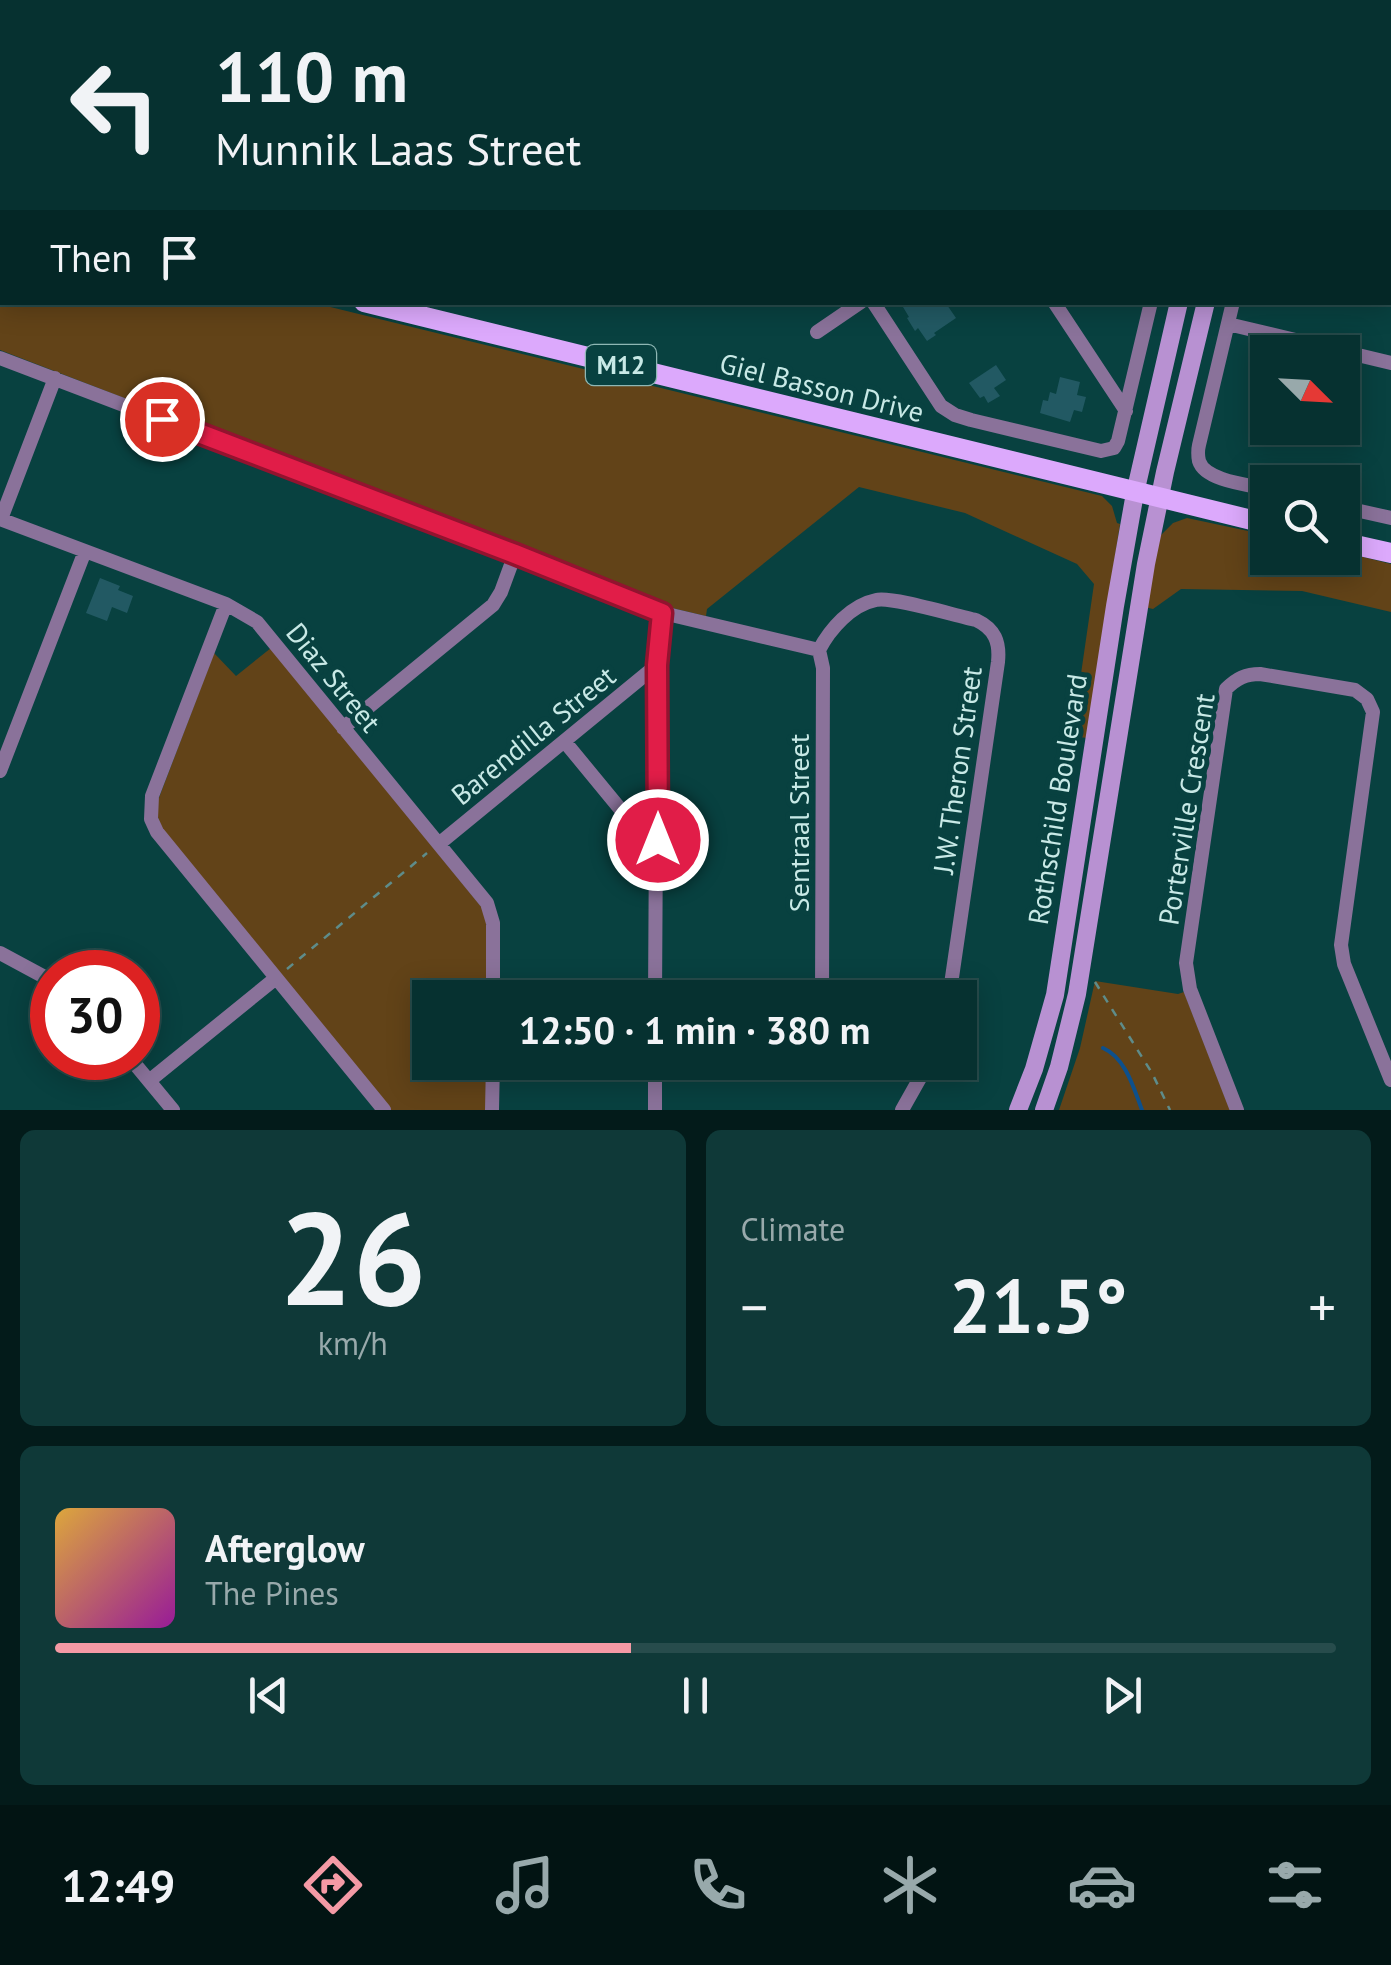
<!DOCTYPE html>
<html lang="en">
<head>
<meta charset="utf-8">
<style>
	body { margin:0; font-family:"PT Sans",sans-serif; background:#0f3938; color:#f1f3f6; height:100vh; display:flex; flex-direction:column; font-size:38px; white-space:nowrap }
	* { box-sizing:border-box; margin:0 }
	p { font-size:32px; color:#98a9ab }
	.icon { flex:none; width:55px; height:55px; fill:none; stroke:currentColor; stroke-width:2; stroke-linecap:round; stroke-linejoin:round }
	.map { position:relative; height:1110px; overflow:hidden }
	.panel { display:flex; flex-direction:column; gap:20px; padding:20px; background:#031b1a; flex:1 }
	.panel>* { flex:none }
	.hud { position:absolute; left:0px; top:0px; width:1392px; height:305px; box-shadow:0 5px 25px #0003,0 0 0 2px #274c4c; background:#063130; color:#f1f3f6; overflow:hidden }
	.needle { width:65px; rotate:114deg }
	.fabs { position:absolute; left:1250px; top:335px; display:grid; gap:20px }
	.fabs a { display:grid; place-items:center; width:110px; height:110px; border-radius:0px; background:#063130; box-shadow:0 5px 25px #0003,0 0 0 2px #274c4c; font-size:50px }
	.speed { position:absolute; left:30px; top:950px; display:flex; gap:20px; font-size:50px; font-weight:700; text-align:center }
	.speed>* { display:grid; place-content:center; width:130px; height:130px; border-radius:50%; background:#063130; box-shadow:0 5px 25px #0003,0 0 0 2px #274c4c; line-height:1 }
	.speed .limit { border:15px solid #d22; background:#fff; color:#111 }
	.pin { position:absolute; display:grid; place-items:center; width:85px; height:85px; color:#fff; margin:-42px; border:5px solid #fff; border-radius:50%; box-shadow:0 2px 10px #0007 }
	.me { position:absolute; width:110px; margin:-55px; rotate:0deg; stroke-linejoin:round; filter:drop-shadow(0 0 8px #0008) }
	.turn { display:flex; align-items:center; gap:35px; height:210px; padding:0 50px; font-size:45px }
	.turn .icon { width:130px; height:130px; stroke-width:2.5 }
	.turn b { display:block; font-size:70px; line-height:85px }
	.then { display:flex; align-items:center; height:95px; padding:0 50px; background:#0003; gap:20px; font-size:38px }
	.big { font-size:75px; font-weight:600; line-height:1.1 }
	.panel .widget { flex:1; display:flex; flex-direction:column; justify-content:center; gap:15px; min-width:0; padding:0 35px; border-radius:15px; background:#0f3938 }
	.panel .dial { align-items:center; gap:0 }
	.dial b { font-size:130px; line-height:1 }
	.song { display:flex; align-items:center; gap:30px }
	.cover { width:120px; height:120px; border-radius:15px; background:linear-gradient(135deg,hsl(40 70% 55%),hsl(300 70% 35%)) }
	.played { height:10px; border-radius:5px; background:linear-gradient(90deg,#f49aa5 45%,#274c4c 45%) }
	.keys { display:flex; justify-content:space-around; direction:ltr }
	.heat { display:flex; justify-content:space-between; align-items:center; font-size:55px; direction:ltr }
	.panel .tiles { flex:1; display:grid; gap:20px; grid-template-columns:1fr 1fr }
	.widget:last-child { grid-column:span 2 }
	.trip { position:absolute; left:412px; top:980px; width:565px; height:100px; border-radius:0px; background:#063130; box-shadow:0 5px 25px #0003,0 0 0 2px #274c4c; font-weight:600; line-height:100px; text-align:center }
	.dock { display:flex; height:160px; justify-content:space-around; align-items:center; background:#021413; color:#98a9ab }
	.dock .icon { width:70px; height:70px }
	.dock .on { color:#f49aa5 }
	.dock b { font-size:45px; color:#f1f3f6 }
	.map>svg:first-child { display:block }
</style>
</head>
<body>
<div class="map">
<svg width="1391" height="1110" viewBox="0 0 1391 1110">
	<rect width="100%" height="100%" fill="#084140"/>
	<path fill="#624318" d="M0,225L2,226V302L314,303L1102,496L1112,506L1117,523L1120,524L1087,738L1072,736L1094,584L1077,564L965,513L859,487L707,609L706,616L659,605L0,350Z
		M1187,518L1267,535L1268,558H1342L1343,552L1391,564V612L1302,591L1181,589L1153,609L1144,607L1158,538L1173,523Z
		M271,648L484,910L486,914V997L430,998V1062L486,1063V1110H391L163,831L157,815V803L214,653L236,676Z
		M1095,981L1178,994L1184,992L1230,1110H1059L1080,1048Z"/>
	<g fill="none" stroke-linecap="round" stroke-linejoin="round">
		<path stroke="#0d508c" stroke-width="4" d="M1103,1048C1126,1058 1134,1089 1142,1110"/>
	</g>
	<path fill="#225963" d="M900,302H945L956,318L934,333L936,335L927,341L918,328L915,331L907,318L909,317Z
		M996,365L1006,380L994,388L1000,396L988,403L984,396L980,398L969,383Z
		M1060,377L1080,382L1077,395L1086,397L1082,412L1074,410L1070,422L1040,413L1043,400L1048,401L1050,392L1056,394Z
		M100,578L120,586L118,590L133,596L127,613L112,607L107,621L86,613Z"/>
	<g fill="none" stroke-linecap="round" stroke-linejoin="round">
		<path stroke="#5e8c8a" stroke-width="2.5" stroke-dasharray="8 8" stroke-linecap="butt" d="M287,969L427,853
			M1095,982L1152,1073L1170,1110"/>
		<path stroke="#8a729a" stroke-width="6" d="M1181,0L1183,2"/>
		<path stroke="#8a729a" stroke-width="14" d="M9,0L19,2
			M673,0L674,2
			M853,0L855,2
			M1033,0L1035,2
			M1213,0L1214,2
			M138,2L139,0
			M253,2L254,0
			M325,2L328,0
			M530,2L534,0
			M1390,54H1391
			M0,119H2
			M1390,209H1391
			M873,302L941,406L955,415L971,420L1101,451L1114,448L1118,441L1151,302
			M1054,302L1126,411
			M1233,302L1199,445C1198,449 1198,457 1199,461C1205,481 1250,485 1268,489
			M1228,324L1391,363
			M817,332L861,302
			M0,358L515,554L663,613L819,650
			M1342,507L1391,518
			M0,519L226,604L257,622L487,903L493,923V998
			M1,519L55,378
			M226,604L152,796L151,819L157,832L384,1110
			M819,650C830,629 851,605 876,600C892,596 956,616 976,620C995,629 1000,642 998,662L949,998
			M819,650L823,668L822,998
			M343,728L493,605L501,592L515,554
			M565,742L635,827L658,840
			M0,771L85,551
			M440,843L657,665
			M0,953L52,981
			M655,998L657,665L663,613
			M130,1058L173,1110
			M655,1062V1110
			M896,1062L921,1077
			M149,1081L276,978
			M492,1110L493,1062
			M902,1110L929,1062
			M1237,1110L1190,989L1186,963L1226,689C1237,678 1246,674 1260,674L1355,690L1367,699L1373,712L1341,945L1344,964L1391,1080"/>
		<path stroke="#b891d2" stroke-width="18" d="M1251,2V0
			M1277,2V0
			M1018,1110L1034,1069L1055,995L1115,606L1135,493L1179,302
			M1044,1110L1059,1067L1077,994L1146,564L1165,472L1206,302"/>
		<path stroke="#dca9fc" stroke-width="20" d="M0,213L2,214
			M364,302L1268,524
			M1342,542L1391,553"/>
	</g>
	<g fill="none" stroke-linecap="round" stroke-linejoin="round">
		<g stroke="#92132f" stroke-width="25">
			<path id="route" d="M162,419L515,554L662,613L657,665L658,840"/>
		</g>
		<use href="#route" stroke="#e11d48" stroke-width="18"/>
	</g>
	<g text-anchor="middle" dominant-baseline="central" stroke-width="10" stroke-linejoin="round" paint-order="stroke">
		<rect fill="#084140" stroke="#8eb7b4" stroke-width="2.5" x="586" y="345" width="70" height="40" rx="8"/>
		<g font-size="25" font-weight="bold" fill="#c8e9e6">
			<text x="621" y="365">M12</text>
		</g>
		<g font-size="28" fill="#c8e9e6" stroke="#084140">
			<text transform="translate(822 387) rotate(14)">Giel Basson Drive</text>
			<text transform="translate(334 677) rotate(51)">Diaz Street</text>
			<text transform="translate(533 735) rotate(-39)">Barendilla Street</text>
			<text transform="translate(957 770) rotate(-82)">J.W. Theron Street</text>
			<text transform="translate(1057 799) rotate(-81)">Rothschild Boulevard</text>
			<text transform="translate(1186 809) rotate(-81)">Porterville Crescent</text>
			<text transform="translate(798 823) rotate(-90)">Sentraal Street</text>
		</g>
	</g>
</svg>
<div class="fabs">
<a><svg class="needle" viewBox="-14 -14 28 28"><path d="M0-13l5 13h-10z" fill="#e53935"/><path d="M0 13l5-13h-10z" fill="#98a9ab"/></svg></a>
<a><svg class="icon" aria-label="search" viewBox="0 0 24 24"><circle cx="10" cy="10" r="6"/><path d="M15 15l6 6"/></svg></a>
</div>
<div class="speed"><div class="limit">30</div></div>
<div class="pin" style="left:162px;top:419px;background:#d93025"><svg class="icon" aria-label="arrive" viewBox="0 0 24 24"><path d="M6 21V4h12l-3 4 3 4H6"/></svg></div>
<svg class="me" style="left:658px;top:840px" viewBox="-20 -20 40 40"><circle r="17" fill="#e11d48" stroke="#fff" stroke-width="3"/><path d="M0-11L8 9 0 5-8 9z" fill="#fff"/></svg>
<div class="trip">12:50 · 1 min · 380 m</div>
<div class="hud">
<div class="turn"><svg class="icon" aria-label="left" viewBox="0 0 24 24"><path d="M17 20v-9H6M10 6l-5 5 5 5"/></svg><div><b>110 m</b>Munnik Laas Street</div></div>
<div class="then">Then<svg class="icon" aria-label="arrive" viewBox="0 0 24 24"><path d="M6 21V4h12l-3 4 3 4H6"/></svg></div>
</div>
</div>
<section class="panel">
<div class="tiles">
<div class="widget dial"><b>26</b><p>km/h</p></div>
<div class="widget"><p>Climate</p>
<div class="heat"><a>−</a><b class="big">21.5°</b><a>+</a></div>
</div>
<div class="widget">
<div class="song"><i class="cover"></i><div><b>Afterglow</b><p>The Pines</p></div></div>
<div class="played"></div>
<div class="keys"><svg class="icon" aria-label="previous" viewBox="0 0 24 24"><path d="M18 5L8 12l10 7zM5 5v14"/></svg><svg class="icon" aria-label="pause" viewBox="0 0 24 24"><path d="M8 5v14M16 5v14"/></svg><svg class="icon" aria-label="next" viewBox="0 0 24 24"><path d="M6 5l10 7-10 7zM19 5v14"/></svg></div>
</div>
</div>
</section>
<nav class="dock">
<b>12:49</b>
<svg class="icon on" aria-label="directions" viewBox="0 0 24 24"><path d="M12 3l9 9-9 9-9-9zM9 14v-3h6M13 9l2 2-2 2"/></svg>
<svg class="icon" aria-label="music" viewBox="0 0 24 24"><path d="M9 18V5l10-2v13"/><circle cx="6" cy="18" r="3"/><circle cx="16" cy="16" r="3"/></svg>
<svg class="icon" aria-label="phone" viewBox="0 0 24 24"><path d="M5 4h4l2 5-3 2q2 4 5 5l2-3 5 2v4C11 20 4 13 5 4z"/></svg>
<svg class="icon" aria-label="climate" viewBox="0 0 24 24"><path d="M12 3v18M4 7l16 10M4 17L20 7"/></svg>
<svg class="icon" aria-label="car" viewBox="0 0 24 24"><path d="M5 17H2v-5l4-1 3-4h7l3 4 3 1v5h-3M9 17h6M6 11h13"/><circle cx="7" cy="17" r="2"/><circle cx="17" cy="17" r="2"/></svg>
<svg class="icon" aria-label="filters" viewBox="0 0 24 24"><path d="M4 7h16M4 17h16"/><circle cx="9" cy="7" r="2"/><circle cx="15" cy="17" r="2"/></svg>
</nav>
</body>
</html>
